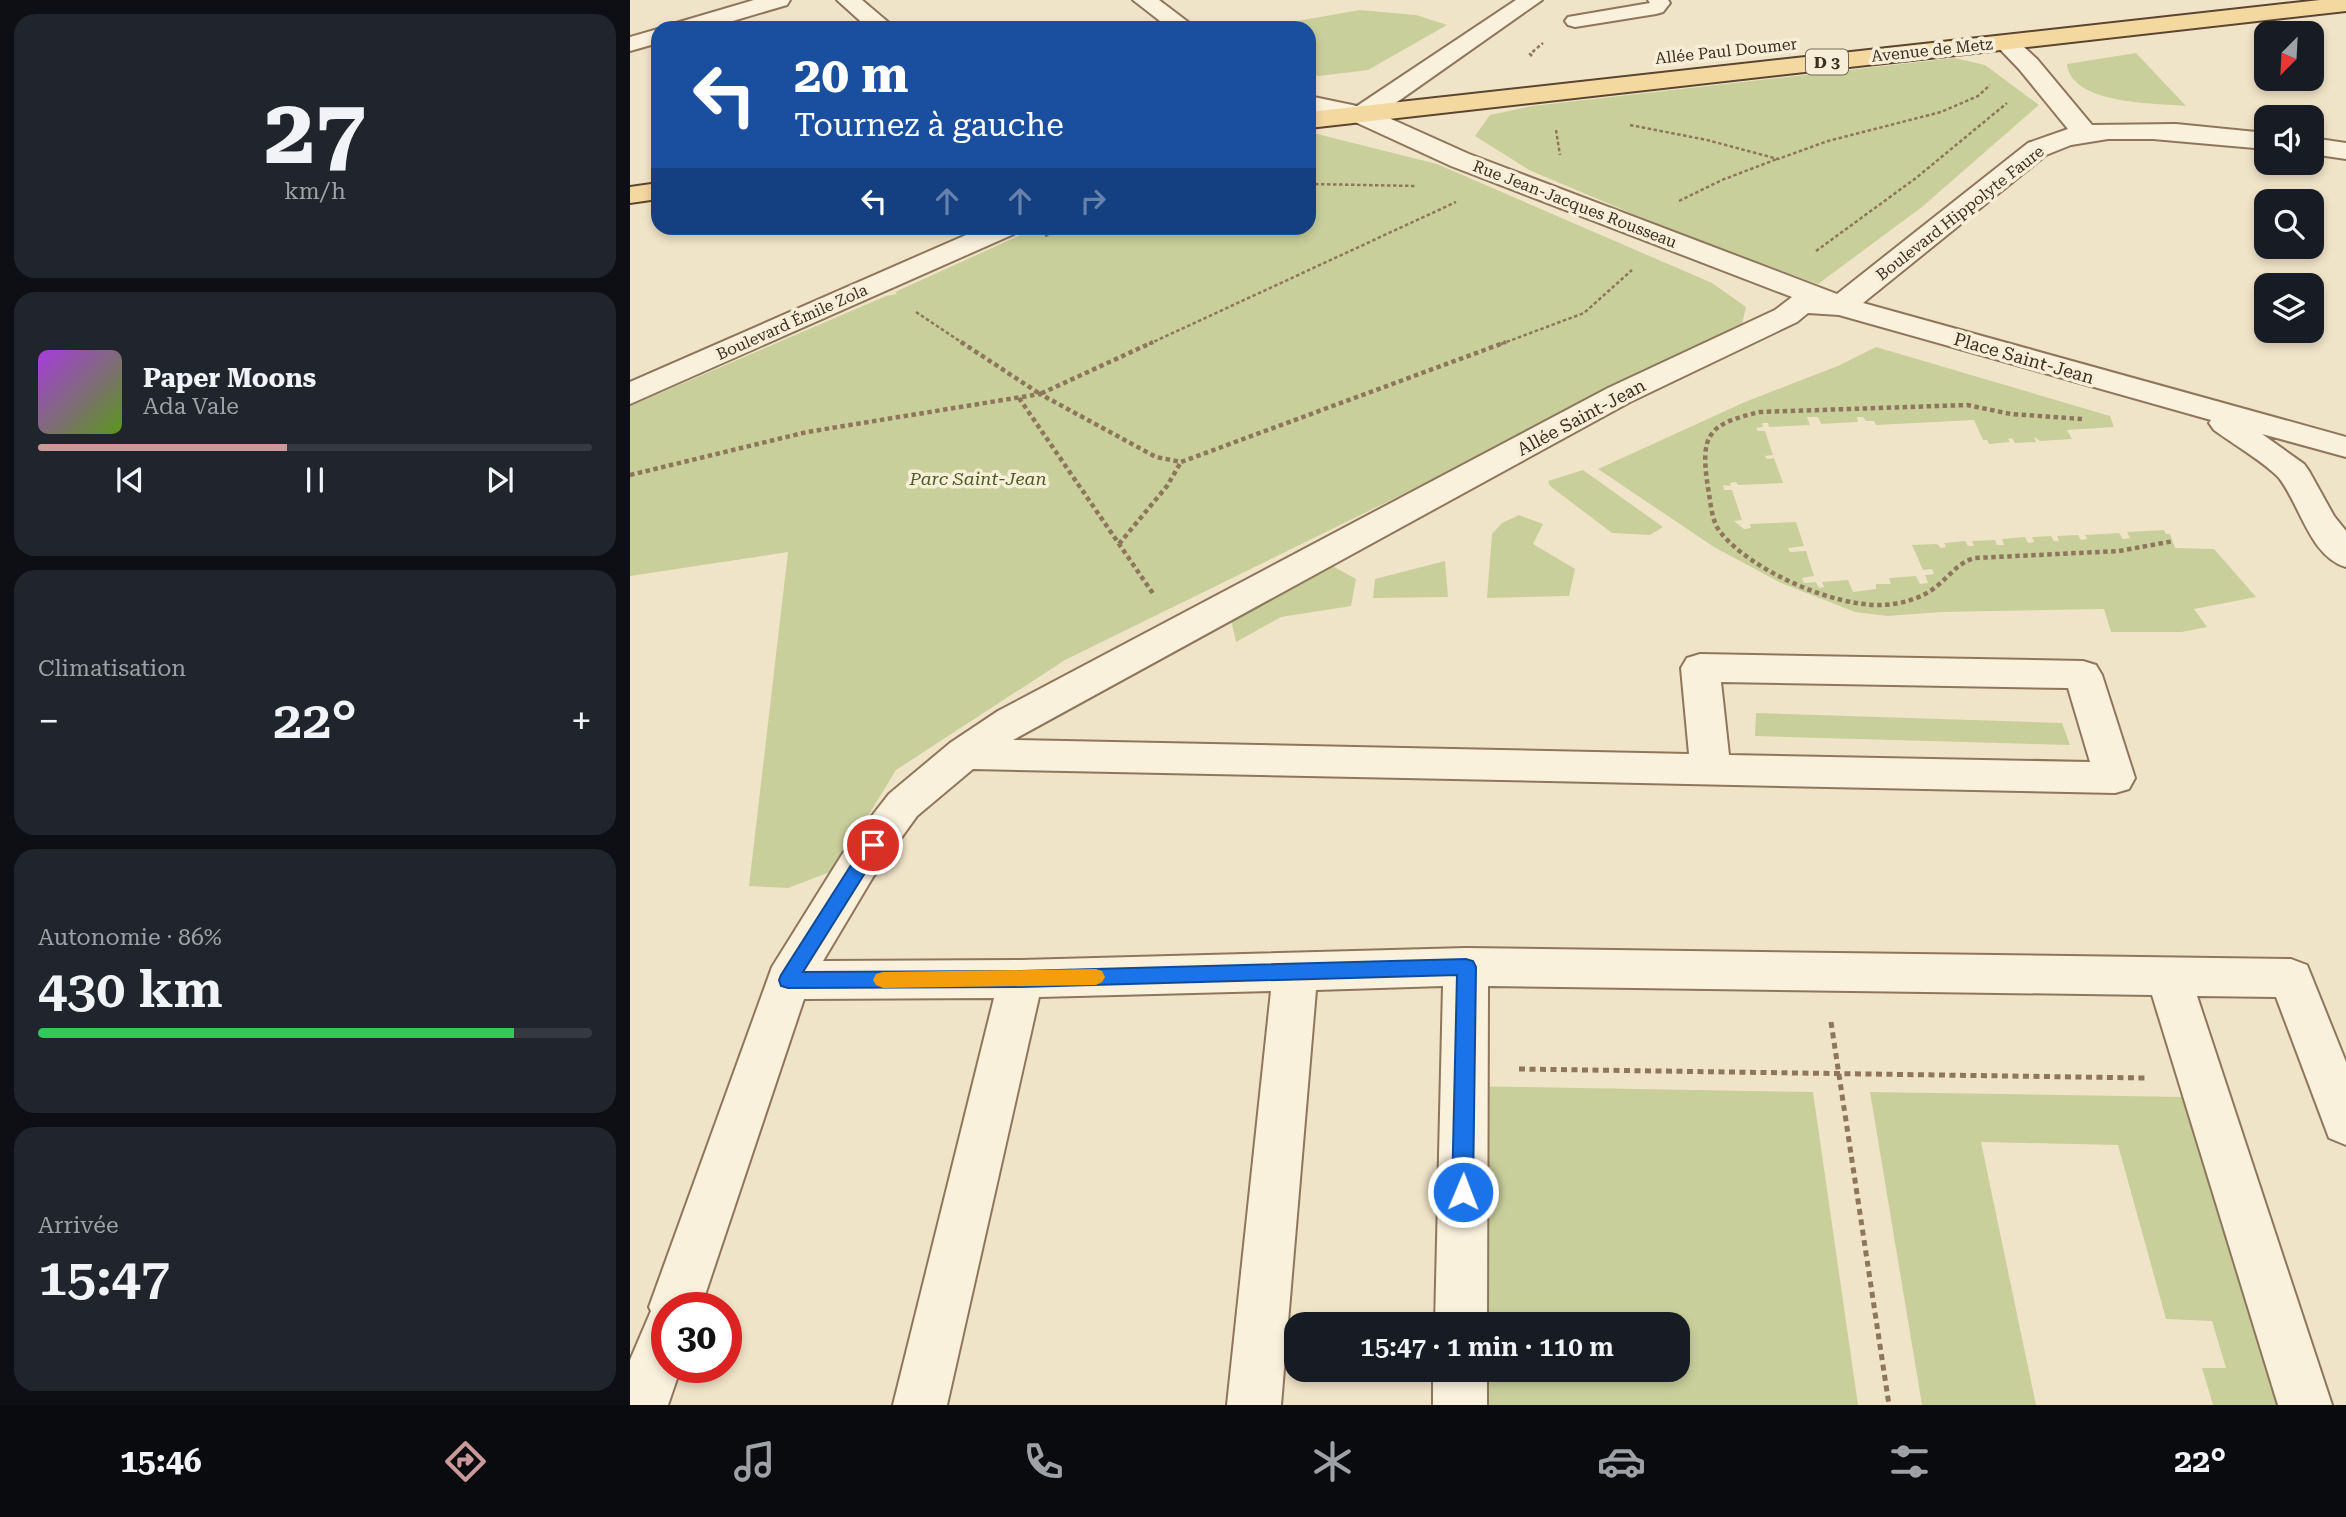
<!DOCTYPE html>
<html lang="fr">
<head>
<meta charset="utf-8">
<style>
	body { margin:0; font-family:"Roboto Serif",serif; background:#20242c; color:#f1f3f6; height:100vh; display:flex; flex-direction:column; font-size:26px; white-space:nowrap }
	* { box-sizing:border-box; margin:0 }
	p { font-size:23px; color:#9ea1a6 }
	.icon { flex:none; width:38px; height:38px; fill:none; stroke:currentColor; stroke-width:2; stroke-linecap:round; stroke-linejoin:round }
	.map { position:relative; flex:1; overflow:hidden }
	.panel { display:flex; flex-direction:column; gap:14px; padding:14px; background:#0d0f14; width:630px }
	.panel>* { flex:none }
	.banner { position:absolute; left:21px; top:21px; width:665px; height:214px; border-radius:21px; box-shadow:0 4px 10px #0003; background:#1a4fa0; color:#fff; overflow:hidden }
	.needle { width:46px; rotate:204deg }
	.tools { position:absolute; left:1624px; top:21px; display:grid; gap:14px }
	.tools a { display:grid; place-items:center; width:70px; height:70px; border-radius:14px; background:#171b24; box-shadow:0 4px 10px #0003; font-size:35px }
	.speed { position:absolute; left:21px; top:1292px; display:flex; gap:14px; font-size:35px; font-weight:700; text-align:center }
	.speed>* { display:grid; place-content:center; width:91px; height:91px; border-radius:50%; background:#171b24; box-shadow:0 4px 10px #0003; line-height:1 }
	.speed .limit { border:10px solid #d22; background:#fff; color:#111 }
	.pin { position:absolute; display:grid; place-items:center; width:60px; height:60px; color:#fff; margin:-30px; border:4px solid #fff; border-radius:50%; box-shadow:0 2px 7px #0007 }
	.me { position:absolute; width:77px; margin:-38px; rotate:1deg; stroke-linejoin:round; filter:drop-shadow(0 0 5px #0008) }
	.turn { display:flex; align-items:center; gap:24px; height:147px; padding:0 28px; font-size:32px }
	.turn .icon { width:91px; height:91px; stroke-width:2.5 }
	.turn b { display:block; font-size:49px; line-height:60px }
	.lanes { display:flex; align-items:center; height:66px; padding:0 28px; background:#0003; justify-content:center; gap:35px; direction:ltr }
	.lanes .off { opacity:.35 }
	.big { font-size:52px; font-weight:600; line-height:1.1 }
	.panel .card { flex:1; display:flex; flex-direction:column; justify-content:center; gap:10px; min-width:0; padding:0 24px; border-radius:21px; background:#20242c }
	.panel .dial { align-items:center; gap:0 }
	.dial b { font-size:91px; line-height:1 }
	.song { display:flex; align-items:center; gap:21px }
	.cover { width:84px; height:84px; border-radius:10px; background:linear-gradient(135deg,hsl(280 70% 55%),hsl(90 70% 35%)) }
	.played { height:7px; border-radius:4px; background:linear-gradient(90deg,#cc999b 45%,#363941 45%) }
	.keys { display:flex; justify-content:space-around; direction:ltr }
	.heat { display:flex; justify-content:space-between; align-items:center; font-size:38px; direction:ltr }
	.charge { height:10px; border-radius:5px; background:linear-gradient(90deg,#34c759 86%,#363941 0) }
	.trip { position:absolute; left:654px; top:1312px; width:406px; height:70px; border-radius:21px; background:#171b24; box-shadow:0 4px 10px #0003; font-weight:600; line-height:70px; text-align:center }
	.tabs { display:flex; height:112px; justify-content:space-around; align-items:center; background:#090b0e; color:#9ea1a6 }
	.tabs .icon { width:49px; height:49px }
	.tabs .active { color:#cc999b }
	.tabs b { font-size:32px; color:#f1f3f6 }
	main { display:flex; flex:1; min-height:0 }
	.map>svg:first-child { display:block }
</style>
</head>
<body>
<main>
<section class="panel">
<div class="card dial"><b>27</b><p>km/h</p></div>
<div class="card">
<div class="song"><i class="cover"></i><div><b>Paper Moons</b><p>Ada Vale</p></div></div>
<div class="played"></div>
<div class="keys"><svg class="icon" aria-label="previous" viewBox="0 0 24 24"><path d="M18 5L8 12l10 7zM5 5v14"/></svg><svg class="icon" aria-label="pause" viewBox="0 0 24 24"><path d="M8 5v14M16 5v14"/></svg><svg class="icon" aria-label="next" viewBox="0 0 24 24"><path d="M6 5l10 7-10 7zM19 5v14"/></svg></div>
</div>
<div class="card"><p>Climatisation</p>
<div class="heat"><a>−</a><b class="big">22°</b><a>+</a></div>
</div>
<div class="card"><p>Autonomie · 86%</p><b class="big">430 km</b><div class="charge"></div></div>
<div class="card"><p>Arrivée</p><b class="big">15:47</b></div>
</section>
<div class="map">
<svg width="1716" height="1405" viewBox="0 0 1716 1405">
	<rect width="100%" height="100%" fill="#f0e4c8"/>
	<path fill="#c9cf9b" d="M730,10L786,15L817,25L738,70L689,76L679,73V28H627Z
		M1506,53L1556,106C1526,103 1441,105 1437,64Z
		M1324,58L1355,65L1409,105L1292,207L1188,284L1060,238L899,170L845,136L860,115L902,106Z
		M679,132L807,164L1082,283L1116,307L1112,324L1089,339L435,660L266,770L205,870L158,888L119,886L158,552L0,576V406L256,296L267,294L265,292L406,228H679Z
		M1246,347L1480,416L1484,427L1437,430L1442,439L1410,441L1404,437L1406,442L1385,443L1382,438L1378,439L1380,442L1359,444L1357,440H1353L1344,420L1246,425L1244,421H1236L1233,417H1227L1228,422L1191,424L1188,417H1177L1180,425L1139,427L1138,423H1132L1133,427L1126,428L1128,431H1135L1143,455L1135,456L1137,459L1144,458L1153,483L1108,485L1106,482L1100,483L1101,486L1093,485L1094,490H1102L1112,520L1104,521L1114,529L1121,528L1120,524L1166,522L1174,546L1158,548L1160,552L1176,551L1184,576L1172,578L1174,583L1186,582L1189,588L1194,587L1192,582L1218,580L1223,592L1246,589V584H1261L1259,578L1286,576L1290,584L1298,583L1295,575L1304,574L1302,569L1293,570L1282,545L1307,544L1311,548L1316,547L1314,543L1335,541L1338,546H1344L1342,541L1365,540L1367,545H1374L1372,539L1395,537L1398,543L1404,542L1402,537L1421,536L1424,541H1429L1427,536L1448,535L1451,540L1457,539L1455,535L1489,533L1493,539L1500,538L1497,532L1534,530L1536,534H1540L1545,548L1584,549L1626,597L1564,609L1577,627L1552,632H1481L1474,609L1312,612L1257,616L1225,612L1151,583L1084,547L968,469L1115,402L1210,365Z
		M953,470L1033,527L1020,535L982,533L920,486L918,481Z
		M889,515L913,524L903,544L945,569L939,596L857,598L862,534L872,523Z
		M815,561L818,597L743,598L745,579Z
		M699,564L726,579L721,606L651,617L606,642L601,620Z
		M1126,713L1432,723L1440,745L1125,736Z
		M834,1086L1183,1092L1228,1405H830V1370H1048V1325H831Z
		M1240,1092L1555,1097L1651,1405H1583L1572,1368H1596L1582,1321L1536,1319L1488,1145L1351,1142L1406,1405H1292Z"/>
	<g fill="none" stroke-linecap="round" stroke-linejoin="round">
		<g stroke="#8d765c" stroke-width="4">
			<path id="lane" d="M1018,0H1038L1040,3L1033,12L1026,14L945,27L938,25L935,21L938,17L1020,3Z"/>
		</g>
		<g stroke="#8d765c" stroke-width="4">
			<path id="street" d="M124,0H160L157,5L79,28H42L46,23Z
				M207,0H232L265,28H238Z
				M503,0H529L566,28H539Z
				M886,0H912L750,114L839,154L1207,294L1398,143L1438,129L1389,69L1363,42L1367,37H1383L1407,59L1462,125L1546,124L1636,133V149L1523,139H1478L1441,145L1416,155L1233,303L1716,437V457L1632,434L1674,464L1679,471L1704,516L1716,531V567C1680,557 1670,504 1649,478C1637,464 1600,442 1584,430L1579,423L1581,420L1209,315L1178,313L1167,322L1000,402L383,740L1059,754L1051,668L1057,658L1070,654L1453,661L1466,665L1472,675L1505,778L1499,789L1485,793L343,769L287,816L243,877L193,961L391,960L836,948L1661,959L1677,965L1716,1062V1145L1699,1138L1646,997L1567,996L1702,1405H1648L1522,995L858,986L857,1325H805L813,986L686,990L651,1405H597L641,991L409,997L317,1405H263L364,998L174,999L71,1307H37V1367H51L38,1405H0V1360L21,1311L19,1307L142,967L213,853L259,794L320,743L368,711L978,388L1145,310L1162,297L821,166L723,121L679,112V96L727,106ZM1091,682L1438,688L1460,762L1099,755Z
				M28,29V43L0,51V37Z
				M1682,138L1716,143V159L1682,154Z
				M352,228H388L384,234L0,404V382Z
				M803,1370H857V1405H803Z"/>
		</g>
		<g stroke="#5b4430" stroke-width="4">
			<path id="primary" d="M1690,0H1716V11L679,128V112Z
				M28,183V199L0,203V187Z"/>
		</g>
		<path stroke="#8d765c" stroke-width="2.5" stroke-dasharray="3.5 2.5" stroke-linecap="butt" d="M902,56L900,54L913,43
			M1000,125L1077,140L1148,159L1198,141L1311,112L1348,96L1360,85
			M926,130L930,155
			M679,184L787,186
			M1049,201L1092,180L1147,159
			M415,236L434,228
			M1186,251L1286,178L1377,103
			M286,312L334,344
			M519,344L826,202
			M871,344L954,313L1002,270"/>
		<path stroke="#8d765c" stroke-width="4.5" stroke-dasharray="4.5 3.5" stroke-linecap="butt" d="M331,342L410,394L523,342
			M389,398L524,595
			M1452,419L1381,414L1337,405L1130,412C1077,424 1070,435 1078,488C1081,503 1081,521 1091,533C1122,571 1204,607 1253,605C1272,604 1293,598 1307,586C1321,575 1327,563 1345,558L1489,551L1544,541
			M0,475L177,432L410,394L526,457L551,462L876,342
			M489,544L537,486L551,462"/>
		<path stroke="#8d765c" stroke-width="5" stroke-dasharray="6 4.5" stroke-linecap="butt" d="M1201,1022L1259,1405
			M889,1069L1517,1078"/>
		<use href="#lane" fill="#faf1dc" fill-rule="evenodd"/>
		<use href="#street" fill="#faf1dc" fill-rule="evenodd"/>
		<use href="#primary" fill="#f3d9a0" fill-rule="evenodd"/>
	</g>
	<path fill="#1a73e8" stroke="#114b97" stroke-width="2" d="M243,838L250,840L252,845L250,849L173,972L391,971L836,959L843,961L846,967L843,1192L840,1199L833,1201L825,1199L822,1192L827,975L391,987L158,988L151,986L149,980L151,975L237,840Z"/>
	<path fill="#f59e0b" d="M466,969L472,971L475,977L472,982L466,985L253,988L246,985L243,980L246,974L253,972Z"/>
	<g text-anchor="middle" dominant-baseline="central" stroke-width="7" stroke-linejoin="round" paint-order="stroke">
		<g font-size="16" fill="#3d2e20" stroke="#f7eed8">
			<text transform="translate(1302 50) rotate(-6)">Avenue de Metz</text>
			<text transform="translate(1096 51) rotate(-6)">Allée Paul Doumer</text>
			<text transform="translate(945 204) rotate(21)">Rue Jean-Jacques Rousseau</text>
			<text transform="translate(1330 213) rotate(-38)">Boulevard Hippolyte Faure</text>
			<text transform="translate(162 322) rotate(-24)">Boulevard Émile Zola</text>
		</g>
		<rect fill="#f7eed8" stroke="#756857" stroke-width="2" x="1176" y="49.5" width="42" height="25" rx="5"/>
		<g font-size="16" font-weight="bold" fill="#3d2e20">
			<text x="1197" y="62">D 3</text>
		</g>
		<g font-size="18" fill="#3d2e20" stroke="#f7eed8">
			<text transform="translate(1394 358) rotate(16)">Place Saint-Jean</text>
			<text transform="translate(951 417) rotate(-28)">Allée Saint-Jean</text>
		</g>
		<g font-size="18" font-style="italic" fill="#4d5a26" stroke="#f7eed8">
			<text x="348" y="478">Parc Saint-Jean</text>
		</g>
	</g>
</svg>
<div class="tools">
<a><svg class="needle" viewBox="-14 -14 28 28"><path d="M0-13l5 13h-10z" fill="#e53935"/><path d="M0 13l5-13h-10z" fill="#9ea1a6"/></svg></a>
<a><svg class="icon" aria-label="sound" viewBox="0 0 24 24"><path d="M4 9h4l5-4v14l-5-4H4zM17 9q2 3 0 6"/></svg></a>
<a><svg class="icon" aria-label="search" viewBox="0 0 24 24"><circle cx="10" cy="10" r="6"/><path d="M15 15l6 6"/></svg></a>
<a><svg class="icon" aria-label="layers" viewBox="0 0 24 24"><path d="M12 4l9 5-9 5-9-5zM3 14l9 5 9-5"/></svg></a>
</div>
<div class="speed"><div class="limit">30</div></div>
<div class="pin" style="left:243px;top:845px;background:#d93025"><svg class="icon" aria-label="arrive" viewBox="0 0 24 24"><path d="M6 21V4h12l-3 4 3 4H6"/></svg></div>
<svg class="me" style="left:833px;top:1192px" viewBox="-20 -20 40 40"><circle r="17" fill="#1a73e8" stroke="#fff" stroke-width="3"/><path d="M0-11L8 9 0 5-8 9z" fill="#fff"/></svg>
<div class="trip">15:47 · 1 min · 110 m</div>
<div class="banner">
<div class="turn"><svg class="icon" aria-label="left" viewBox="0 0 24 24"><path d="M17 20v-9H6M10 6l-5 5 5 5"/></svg><div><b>20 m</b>Tournez à gauche</div></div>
<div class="lanes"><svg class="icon" aria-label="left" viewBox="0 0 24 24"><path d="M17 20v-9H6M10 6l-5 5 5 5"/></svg><svg class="icon off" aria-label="ahead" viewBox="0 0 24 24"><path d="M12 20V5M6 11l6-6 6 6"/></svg><svg class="icon off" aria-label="ahead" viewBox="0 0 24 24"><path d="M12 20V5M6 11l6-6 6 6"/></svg><svg class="icon off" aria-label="right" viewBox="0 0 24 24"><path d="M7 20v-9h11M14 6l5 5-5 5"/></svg></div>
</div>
</div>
</main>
<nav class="tabs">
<b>15:46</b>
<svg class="icon active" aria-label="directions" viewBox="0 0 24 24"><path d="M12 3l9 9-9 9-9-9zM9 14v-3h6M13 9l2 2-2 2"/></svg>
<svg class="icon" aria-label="music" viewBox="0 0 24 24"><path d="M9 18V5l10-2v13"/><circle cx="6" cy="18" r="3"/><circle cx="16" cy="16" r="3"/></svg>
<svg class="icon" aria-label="phone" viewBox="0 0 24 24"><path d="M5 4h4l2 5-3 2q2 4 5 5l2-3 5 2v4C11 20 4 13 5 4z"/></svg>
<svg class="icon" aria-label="climate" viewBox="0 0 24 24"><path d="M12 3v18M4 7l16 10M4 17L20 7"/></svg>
<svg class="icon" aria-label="car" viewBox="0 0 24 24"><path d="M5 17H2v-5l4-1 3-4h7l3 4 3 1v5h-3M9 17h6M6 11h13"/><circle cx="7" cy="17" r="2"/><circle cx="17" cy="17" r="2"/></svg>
<svg class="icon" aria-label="filters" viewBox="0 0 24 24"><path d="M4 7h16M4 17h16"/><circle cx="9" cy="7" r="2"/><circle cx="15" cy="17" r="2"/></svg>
<b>22°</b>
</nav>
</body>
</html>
